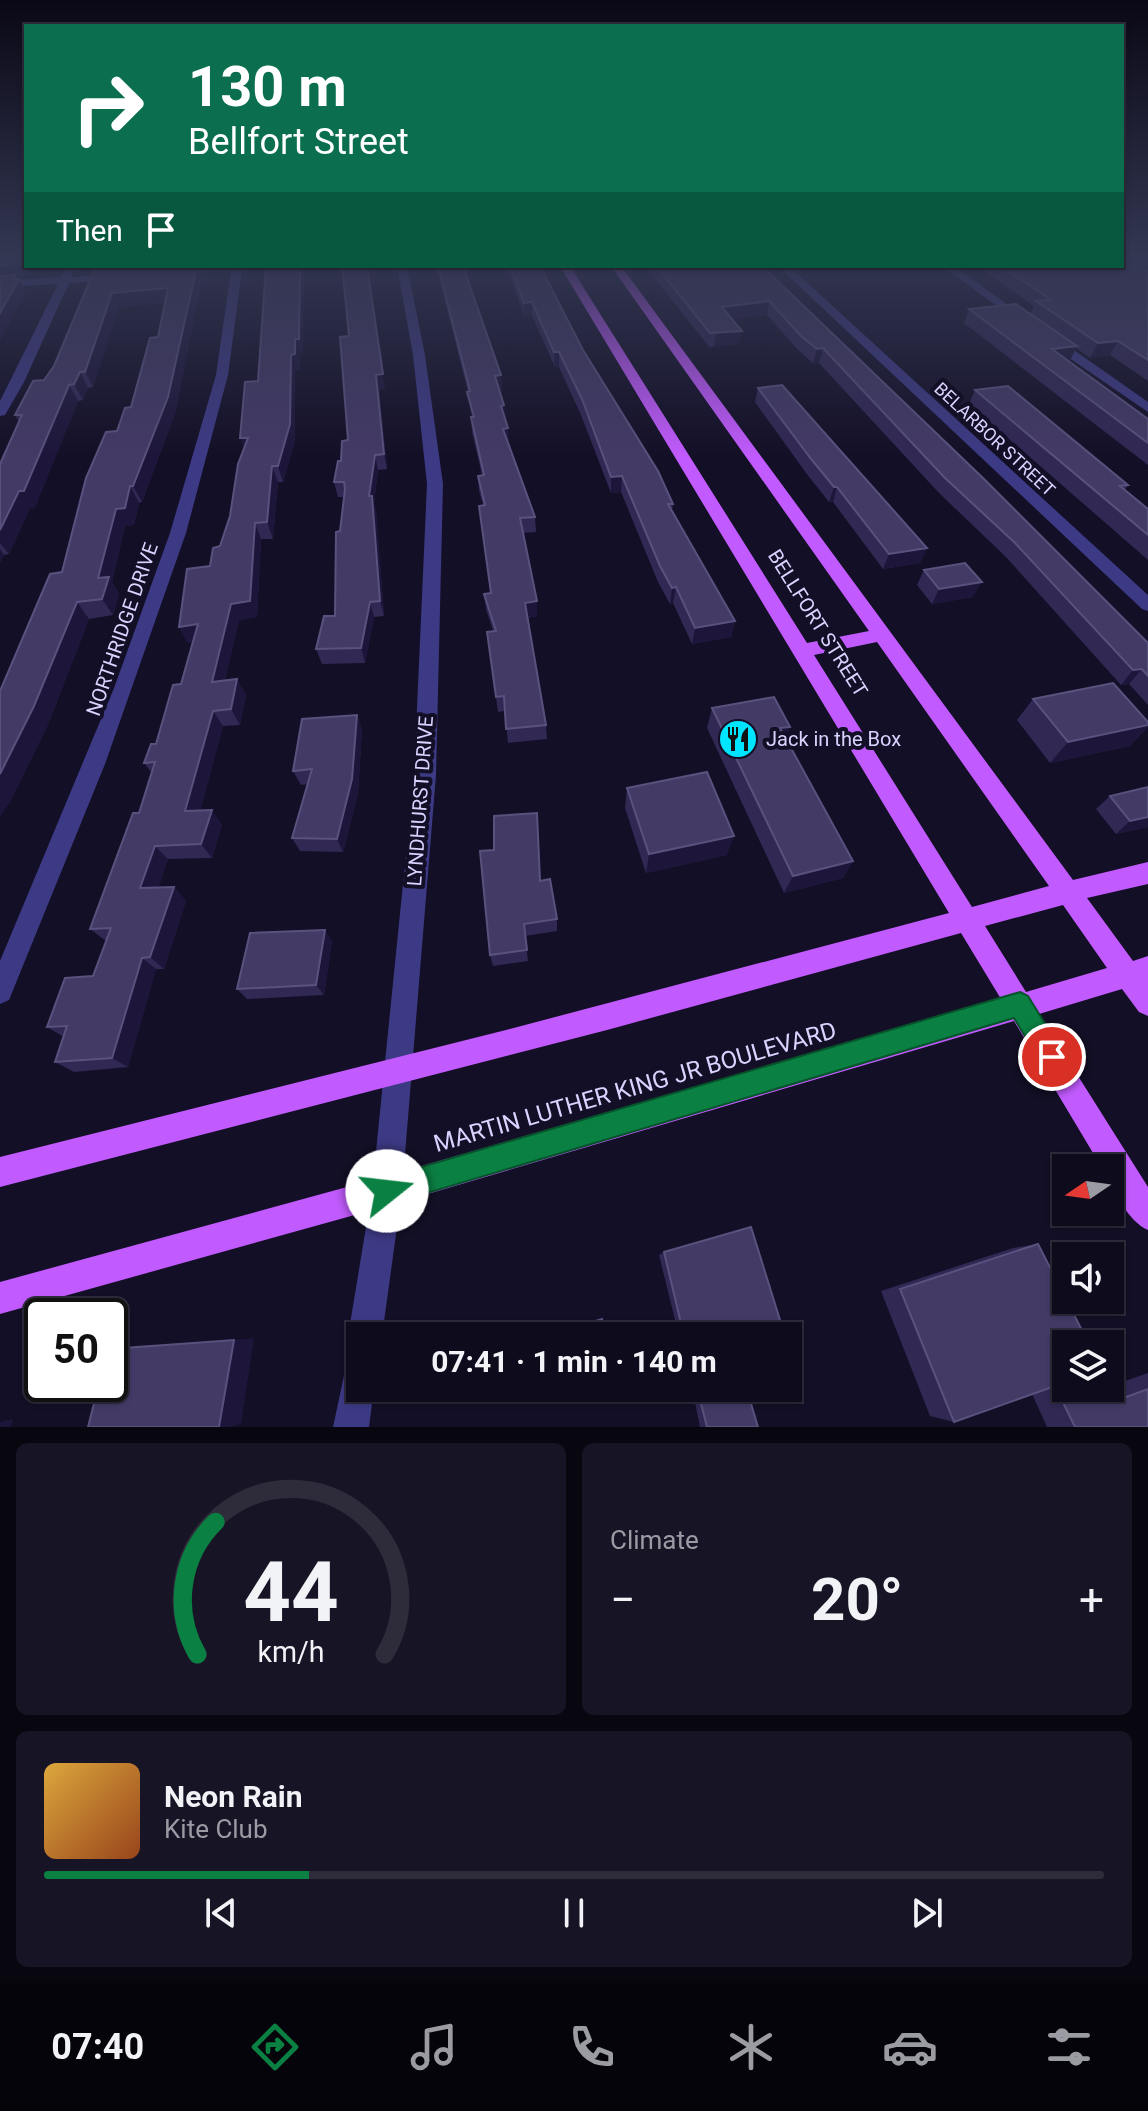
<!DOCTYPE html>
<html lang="en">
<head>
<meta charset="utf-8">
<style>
	body { margin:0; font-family:Roboto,sans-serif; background:#171425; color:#f1f3f6; height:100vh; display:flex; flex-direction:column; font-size:30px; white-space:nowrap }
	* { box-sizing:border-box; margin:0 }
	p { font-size:26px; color:#9b9ba3 }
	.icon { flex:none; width:44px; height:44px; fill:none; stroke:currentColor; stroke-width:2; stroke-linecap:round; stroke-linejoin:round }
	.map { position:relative; height:1427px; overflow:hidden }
	.panel { display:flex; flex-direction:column; gap:16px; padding:16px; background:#08060f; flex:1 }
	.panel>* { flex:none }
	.guide { position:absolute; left:24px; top:24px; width:1100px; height:244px; border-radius:0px; box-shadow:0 2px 6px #0004,0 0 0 2px #2e2b3b; background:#0b6e4f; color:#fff; overflow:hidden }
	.needle { width:52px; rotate:257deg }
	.fabs { position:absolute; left:1052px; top:1154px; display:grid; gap:16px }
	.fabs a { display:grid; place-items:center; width:72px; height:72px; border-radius:0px; background:#0e0b1c; box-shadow:0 2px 6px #0004,0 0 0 2px #2e2b3b; font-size:40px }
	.speed { position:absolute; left:24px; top:1298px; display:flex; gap:16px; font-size:40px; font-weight:700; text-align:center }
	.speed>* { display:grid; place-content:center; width:104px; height:104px; border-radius:50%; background:#0e0b1c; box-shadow:0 2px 6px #0004,0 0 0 2px #2e2b3b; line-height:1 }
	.speed .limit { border:4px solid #111; border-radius:12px; background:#fff; color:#111 }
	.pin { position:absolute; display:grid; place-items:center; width:68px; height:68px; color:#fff; margin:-34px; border:4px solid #fff; border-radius:50%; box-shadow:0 2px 8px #0007 }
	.me { position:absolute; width:88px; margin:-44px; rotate:74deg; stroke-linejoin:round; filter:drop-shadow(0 0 6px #0008) }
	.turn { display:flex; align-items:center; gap:28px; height:168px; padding:0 32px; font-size:36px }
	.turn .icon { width:104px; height:104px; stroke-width:2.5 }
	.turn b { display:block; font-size:56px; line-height:68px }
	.then { display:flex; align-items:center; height:76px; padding:0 32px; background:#0003; gap:16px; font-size:30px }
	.big { font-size:60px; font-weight:700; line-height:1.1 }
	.panel .widget { flex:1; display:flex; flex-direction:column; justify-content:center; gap:12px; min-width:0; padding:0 28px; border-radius:12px; background:#171425 }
	.panel .dial { align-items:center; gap:0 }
	.dial svg { height:208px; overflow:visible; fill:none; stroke:#2e2b3b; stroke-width:7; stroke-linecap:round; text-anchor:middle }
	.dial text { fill:#f1f3f6; stroke:none }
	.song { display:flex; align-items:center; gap:24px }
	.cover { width:96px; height:96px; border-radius:12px; background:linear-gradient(135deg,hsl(40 70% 55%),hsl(20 70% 35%)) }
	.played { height:8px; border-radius:4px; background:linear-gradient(90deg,#0b8043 25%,#2e2b3b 25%) }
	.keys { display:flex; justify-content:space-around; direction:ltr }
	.heat { display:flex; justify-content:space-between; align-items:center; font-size:44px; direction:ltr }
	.panel .tiles { flex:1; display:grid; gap:16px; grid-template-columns:1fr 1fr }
	.widget:last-child { grid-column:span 2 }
	.trip { position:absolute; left:346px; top:1322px; width:456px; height:80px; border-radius:0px; background:#0e0b1c; box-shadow:0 2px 6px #0004,0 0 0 2px #2e2b3b; font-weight:700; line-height:80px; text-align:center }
	.dock { display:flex; height:128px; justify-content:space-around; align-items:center; background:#06040b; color:#9b9ba3 }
	.dock .icon { width:56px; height:56px }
	.dock .current { color:#0b8043 }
	.dock b { font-size:36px; color:#f1f3f6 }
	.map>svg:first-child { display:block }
</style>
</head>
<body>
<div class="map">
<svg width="1148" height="1427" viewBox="0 0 1148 1427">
	<rect width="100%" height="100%" fill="#130f26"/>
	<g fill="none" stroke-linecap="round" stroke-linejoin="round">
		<path fill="#3d3a85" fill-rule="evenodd" d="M66,266H76L71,277L116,274L121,277L116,280L69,283L24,382L5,415L0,416V401L58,284L0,287V281L61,277Z
			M208,266H252L242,270L228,375L186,533L105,764L9,1000L0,1004V961L114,688L170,533L216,375L231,270L172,275L167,272Z
			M397,266H407L425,355L443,484L436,775L402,1191L382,1336H360V1351L353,1348L348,1336L372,1191L414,775L427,484L413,355Z
			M778,266H789L1148,595V611L1142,609Z
			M942,266H954L1030,321L1020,323Z
			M1046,336H1054L1148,402V412L1046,342Z
			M360,1352V1388H374L369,1427H333L348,1357Z"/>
		<path fill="#c25bff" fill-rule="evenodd" d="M560,266H570L807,643L869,631L611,266H621L1073,880L1148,862V884L1087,898L1133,961L1148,956V1016L1139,1012L1122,989L1039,1014L1148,1187V1230C1129,1222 1110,1189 1110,1168H1102L1014,1021L387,1206L0,1314V1282L387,1176L1001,999L961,933L607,1030L0,1187V1157L506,1030L949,913ZM877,642L1049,886L972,907L814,655ZM1063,905L1107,968L1026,992L985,926Z"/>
	</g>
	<path fill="#312854" d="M1122,257H1148V381L1110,355L1090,358L1076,348L1070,360H1067L1148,419V465L964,323L969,309L1030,314L1034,306L977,266H1122Z
		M101,266H145L144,268H135L136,269L175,266H198L202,278L175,413L142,502L139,503L134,525L125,526L112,582L119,594L113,615L89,619L49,722L10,802L62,572L117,431L131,407L158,337L165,303L119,307L93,387L88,388L83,400L78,401L35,507L30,508L9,554L4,555L0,563V464L19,422L15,415L44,380L54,366L102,268Z
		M266,266H303V354H300V370H295V440L283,482H278L273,539H261L257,617L239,620L225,680L237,679L246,695L240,725L223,726L200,811L222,825L212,858L168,859L158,888L174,887L186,901L164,969H156L128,1067L74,1072L55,1062L64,1037L47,1027L93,976L106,941L90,929L139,813L152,773L144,763L156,744L181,684L193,642L188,643L179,627L220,546L230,516L258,381Z
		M436,266H463L501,375L502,389L499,390L508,428V443L535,517L536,532L523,533L537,616L527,618L546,725L547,739L508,743L505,711L498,712L487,632L493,631L486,609L484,594L491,593L483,505L479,491L478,476L482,475L472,432L471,417H472L467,392H468Z
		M506,266H540L583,350L673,504L672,510L735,621L731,637L692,644L673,603L670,604L658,582L621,492L611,493L581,415L559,367H555L532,316L525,317Z
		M645,266H762L1148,643V705L1129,684L1121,685L1006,557L939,493L819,363H813L798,350L767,315L732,319L739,344L709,347Z
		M349,336L385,389H379L387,469L378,470L374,503L376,511L384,616L374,617L365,663L322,664L316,649L335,616L340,531L344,497H338L334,482L348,440Z
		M758,388L927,548L920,563L883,569L833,502H829L806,473L755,402Z
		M975,390L1128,485L1125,490L1148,509V560L969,404Z
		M924,570L973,597L932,604L917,585Z
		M1033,699L1148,722V727L1130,746L1050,763L1017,720Z
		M712,708L786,738L853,861L843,878L784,893L707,728Z
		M357,715L362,729L358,793L343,852L300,851L292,838L308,784L301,785L293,771Z
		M1148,787V827L1116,834L1096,809L1110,796Z
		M627,788L727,855L646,873L625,808Z
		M540,881L557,919V931L525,936L528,961L493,966L490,955Z
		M332,941L324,995L247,999L237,989Z
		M1038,1244L1111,1386L1148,1373V1427H1047L1032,1394L954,1422L930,1416L881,1291L1013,1248Z
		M664,1252L785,1336H679L659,1255Z
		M692,1388H778L749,1397L758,1427H700Z"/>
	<path fill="#1d163a" d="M26,257V266H35L30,276L16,277L18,281L19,279L26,292L0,341V265Z
		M197,266H198L202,278L175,413L142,502L133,486Z
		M300,266H303L304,269L303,354H300V370H295V440L283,482L278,466L291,355L295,339Z
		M367,266L385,389H379L387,469L384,454L376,375Z
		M168,288L174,302L119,307L93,387L85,372L112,293Z
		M769,301L767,315L720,320L722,307Z
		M532,302V316L525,317L524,303Z
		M742,331L739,344L714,347L716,333Z
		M1118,341L1110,355L1090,358L1098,343Z
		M1077,346L1070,360L1045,363L1052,349Z
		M823,348L819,363H813L817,349Z
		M554,352H559V367H555Z
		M80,372L88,388L83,400L74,384Z
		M501,375L502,389L496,390L495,376Z
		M69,385L78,401L35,507L30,508L9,554L0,543V530Z
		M504,405L506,420L501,406Z
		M508,428L509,443L504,444L503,429Z
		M240,438H248L246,454Z
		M375,455L378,470L374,503L376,511L384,616L380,601L369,496Z
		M272,466L278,482L273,539L267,522Z
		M622,476L621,492L611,493V477Z
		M130,486L139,503L134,525L125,526L112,582L119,594L113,615L102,599L98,578L116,509Z
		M834,487H837L833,502H829Z
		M255,523L261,539L257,617L239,620L221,697L212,682L231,604Z
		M927,548L920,563L883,569L889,554Z
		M0,549L4,555L0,563Z
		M982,582L973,597L932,604L939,589Z
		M676,587L673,603L670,604L672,588Z
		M537,601V616L526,618L525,603Z
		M77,602L89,619L49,722L10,802L0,817V774Z
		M370,602L374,617L365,663L361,648Z
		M735,621L731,637L692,644L695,628Z
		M198,624L207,640L188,643L179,627Z
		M1142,669L1129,684L1121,685L1133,670Z
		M237,679L246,695L240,725L231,709Z
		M213,711L223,726L196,826L185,811Z
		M357,715L362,729L358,793L343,852L337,839Z
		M1148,725V727L1130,746L1050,763L1068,742Z
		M790,727L783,746L780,728Z
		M212,810L222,825L212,858L201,844Z
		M1148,817V827L1116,834L1130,821Z
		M734,836L727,855L646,873L649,854Z
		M155,846L168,859L154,901L140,888Z
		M853,861L843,878L784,893L793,876Z
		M174,887L186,901L164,969L150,957Z
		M325,930L332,941L324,995L316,985Z
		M142,958L156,969L128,1067L112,1058Z
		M254,1338L241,1424L231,1427H219L234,1340Z
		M13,1419L11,1427H0V1422Z"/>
	<path fill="#433a66" stroke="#5a527e" stroke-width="2" d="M0,257H26L23,263L0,265Z
		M1122,259L1148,272V360L1118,341L1098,343L1036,301L1051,300L1001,266H1122Z
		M134,266L133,270L175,266H197L168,397L133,486H130L125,508L116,509L98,578L109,577L102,599L77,602L34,706L0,774V691L50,574L62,572L86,478L106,432L117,431L125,408L131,407L150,338L158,337L168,288L112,293L85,372H80L74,384L69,385L24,491H19L0,530V464L22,415H15L33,381L44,380L54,366L95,268Z
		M266,266H300L299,339H295V354L291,355L290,424L278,466H272L267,522L255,523L250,601L231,604L212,682L237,679L231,709L213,711L185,811L212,810L201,844L155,846L140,888L174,887L150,957L142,958L112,1058L55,1062L67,1026L47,1027L65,978L93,976L111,928L90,929L133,813H139L155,762L144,763L151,744H156L173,685L181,684L198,624L179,627L187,569L210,566L213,548L220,546L230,516L238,464L248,438H240L245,382L258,381Z
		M342,266H367L383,374L376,375L384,454L375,455L369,496H372L380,601L370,602L361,648L316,649L324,616H335L336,532L340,531L345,489L344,482H334L338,461H341L342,441L348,440L340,337L349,336Z
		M438,266H463L501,375L495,376L504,405L501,406L508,428L503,429L535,517L520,518L537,601L525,603L546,725L506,729L504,696L496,697L487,632L496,631L484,594L491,593L479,506L485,505L478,476L484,475L471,417H474L467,392L470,391Z
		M510,266H540L583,350L658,471L673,504H668L735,621L695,628L676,587L672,588L660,566L622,476L611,477L582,399L559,352H554L532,302L524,303Z
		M656,266H762L983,478L1148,643V676L1142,669L1133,670L1014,542L945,478L823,348L817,349L801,336L769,301L722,307L742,331L710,333Z
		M15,275L13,279H19L0,313V276Z
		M1016,304L1077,346L1052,349L1148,419V443L969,309Z
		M782,385L927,548L889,554L837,487H834L811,459L758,388Z
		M1008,386L1128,485L1120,486L1148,509V535L975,390Z
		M965,563L982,582L939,589L924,570Z
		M1113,683L1148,722V725L1068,742L1033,699Z
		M774,697L790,727L780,728L853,861L793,876L712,708Z
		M357,715L352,779L337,839L292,838L312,769L293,771L302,719Z
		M707,772L734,836L649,854L627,788Z
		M1148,787V817L1130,821L1110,796Z
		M537,813L540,881L550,879L557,919L524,924L527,950L490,955L480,851L494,850V816Z
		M325,930L316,985L237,989L250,933Z
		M751,1227L785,1336H684L664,1252Z
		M1038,1244L1089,1344H1066V1388H1110V1384L1118,1400L1148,1389V1427H1075L1055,1386L954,1422L900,1289Z
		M602,1319L606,1336H545Z
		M234,1340L219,1427H88L99,1384H110V1349Z
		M788,1346L799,1381L788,1385Z
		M497,1388H515L498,1393Z
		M697,1388H778L749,1397L758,1427H707Z"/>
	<linearGradient id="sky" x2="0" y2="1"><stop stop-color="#0a0815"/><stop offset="0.56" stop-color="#333752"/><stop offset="1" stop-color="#333752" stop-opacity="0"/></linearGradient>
	<rect width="1148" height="457" fill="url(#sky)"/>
	<path fill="#0b8043" stroke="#07532c" stroke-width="2" d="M1020,992L1028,996L1060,1048L1064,1057L1060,1066L1052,1069L1043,1066L1014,1018L387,1205L378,1201L374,1191L378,1181L387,1177Z"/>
	<defs>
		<g id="restaurant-disc" transform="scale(2)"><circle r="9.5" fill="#00e5ff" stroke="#130f26"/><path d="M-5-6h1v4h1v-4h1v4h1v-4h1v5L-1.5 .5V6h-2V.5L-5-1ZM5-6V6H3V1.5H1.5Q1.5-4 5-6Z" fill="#111"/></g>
	</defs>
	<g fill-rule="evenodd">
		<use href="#restaurant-disc" x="738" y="739"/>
	</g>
	<g text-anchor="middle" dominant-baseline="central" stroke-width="8" stroke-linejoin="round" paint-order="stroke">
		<g font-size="18" fill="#d9d4ff" stroke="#130f26">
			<text transform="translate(995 439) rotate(43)">BELARBOR STREET</text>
		</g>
		<g font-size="20" fill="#d9d4ff" stroke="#130f26">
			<text transform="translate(818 623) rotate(58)">BELLFORT STREET</text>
			<text transform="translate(122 629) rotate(-71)">NORTHRIDGE DRIVE</text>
			<text transform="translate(420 801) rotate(-86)">LYNDHURST DRIVE</text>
		</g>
		<g font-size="20" fill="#d9d4ff" stroke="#130f26" text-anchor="start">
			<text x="766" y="739">Jack in the Box</text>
		</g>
		<g font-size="24" fill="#d9d4ff" stroke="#130f26">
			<text transform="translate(635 1087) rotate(-16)">MARTIN LUTHER KING JR BOULEVARD</text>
		</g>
	</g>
</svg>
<div class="fabs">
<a><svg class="needle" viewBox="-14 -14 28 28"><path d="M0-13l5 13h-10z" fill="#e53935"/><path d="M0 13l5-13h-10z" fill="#9b9ba3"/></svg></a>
<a><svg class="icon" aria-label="sound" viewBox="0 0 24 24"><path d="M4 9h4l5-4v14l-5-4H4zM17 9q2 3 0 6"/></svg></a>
<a><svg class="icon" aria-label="layers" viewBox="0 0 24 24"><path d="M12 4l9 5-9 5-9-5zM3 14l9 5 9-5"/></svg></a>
</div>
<div class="speed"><div class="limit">50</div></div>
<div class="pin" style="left:1052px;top:1057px;background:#d93025"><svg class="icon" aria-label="arrive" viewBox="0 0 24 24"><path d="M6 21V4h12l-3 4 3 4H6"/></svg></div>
<svg class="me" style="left:387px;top:1191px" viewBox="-20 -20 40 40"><circle r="19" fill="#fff"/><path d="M0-13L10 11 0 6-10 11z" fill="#0b8043"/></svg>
<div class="trip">07:41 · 1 min · 140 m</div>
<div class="guide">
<div class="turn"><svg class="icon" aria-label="right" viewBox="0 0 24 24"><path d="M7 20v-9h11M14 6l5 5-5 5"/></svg><div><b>130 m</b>Bellfort Street</div></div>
<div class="then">Then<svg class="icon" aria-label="arrive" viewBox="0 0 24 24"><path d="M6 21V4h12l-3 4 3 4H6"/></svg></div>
</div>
</div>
<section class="panel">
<div class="tiles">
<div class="widget dial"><svg viewBox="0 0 100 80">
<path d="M14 69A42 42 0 1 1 86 69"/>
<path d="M14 69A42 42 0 0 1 21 18" stroke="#0b8043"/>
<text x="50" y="56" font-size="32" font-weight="700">44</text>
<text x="50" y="72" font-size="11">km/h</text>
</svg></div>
<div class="widget"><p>Climate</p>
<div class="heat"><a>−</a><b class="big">20°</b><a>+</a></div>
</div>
<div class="widget">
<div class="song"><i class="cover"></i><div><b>Neon Rain</b><p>Kite Club</p></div></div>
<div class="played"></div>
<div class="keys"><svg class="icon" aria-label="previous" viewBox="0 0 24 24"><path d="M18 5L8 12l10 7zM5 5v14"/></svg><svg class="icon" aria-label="pause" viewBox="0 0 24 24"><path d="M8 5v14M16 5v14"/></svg><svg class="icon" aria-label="next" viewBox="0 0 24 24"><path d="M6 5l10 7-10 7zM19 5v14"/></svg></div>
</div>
</div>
</section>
<nav class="dock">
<b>07:40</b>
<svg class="icon current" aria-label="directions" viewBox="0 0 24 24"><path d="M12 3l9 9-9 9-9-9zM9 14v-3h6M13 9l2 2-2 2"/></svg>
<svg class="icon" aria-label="music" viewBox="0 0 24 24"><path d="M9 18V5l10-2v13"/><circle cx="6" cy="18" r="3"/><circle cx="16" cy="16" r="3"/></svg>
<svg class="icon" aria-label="phone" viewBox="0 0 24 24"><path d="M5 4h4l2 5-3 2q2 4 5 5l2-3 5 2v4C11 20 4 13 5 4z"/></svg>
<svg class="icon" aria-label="climate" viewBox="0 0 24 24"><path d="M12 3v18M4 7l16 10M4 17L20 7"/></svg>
<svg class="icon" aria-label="car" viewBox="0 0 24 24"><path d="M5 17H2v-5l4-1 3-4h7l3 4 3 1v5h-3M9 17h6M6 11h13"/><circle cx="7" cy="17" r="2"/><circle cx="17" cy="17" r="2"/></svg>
<svg class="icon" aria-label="filters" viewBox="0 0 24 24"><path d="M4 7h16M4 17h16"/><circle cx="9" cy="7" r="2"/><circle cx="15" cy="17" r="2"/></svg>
</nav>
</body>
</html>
